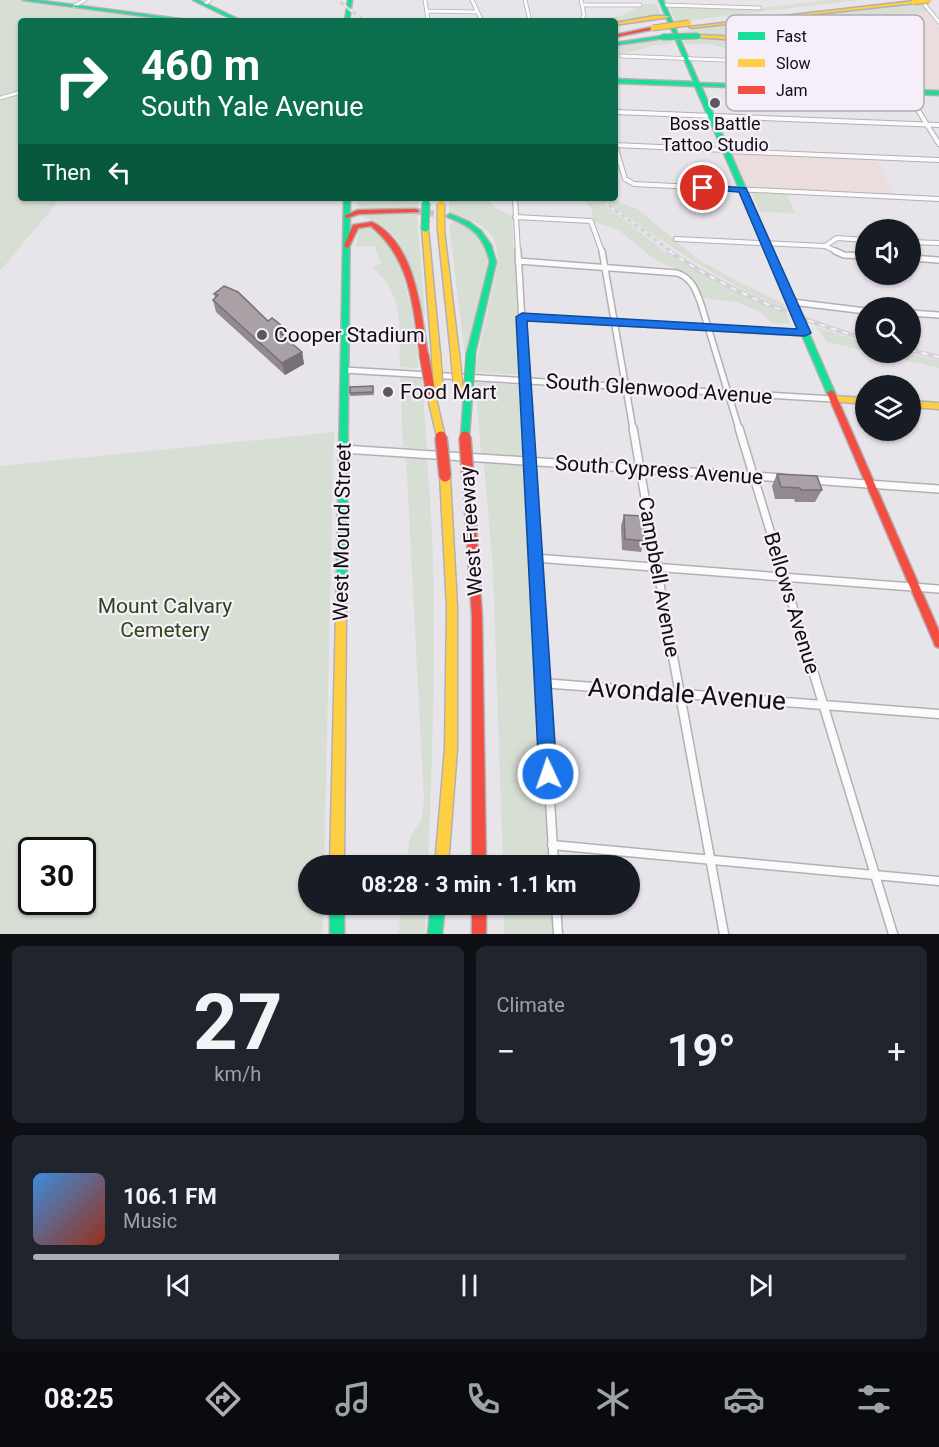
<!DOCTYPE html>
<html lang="en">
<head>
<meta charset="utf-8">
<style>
	body { margin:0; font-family:Roboto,sans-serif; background:#20242c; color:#f1f3f6; height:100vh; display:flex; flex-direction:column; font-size:22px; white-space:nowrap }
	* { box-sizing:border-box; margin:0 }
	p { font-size:20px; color:#9ea1a6 }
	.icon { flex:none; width:33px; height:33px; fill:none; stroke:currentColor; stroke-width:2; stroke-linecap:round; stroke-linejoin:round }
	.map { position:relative; height:934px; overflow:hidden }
	.sheet { display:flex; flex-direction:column; gap:12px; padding:12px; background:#0d0f14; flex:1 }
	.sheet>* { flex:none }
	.top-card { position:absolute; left:18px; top:18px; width:600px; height:183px; border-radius:6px; box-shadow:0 2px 4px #0004; background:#0b6e4f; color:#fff; overflow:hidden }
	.controls { position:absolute; left:855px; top:219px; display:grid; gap:12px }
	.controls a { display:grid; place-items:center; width:66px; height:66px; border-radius:50%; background:#171b24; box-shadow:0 2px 4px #0004; font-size:30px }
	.speed { position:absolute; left:18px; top:837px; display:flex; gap:12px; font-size:30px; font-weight:700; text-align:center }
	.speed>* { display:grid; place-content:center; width:78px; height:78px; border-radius:50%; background:#171b24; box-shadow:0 2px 4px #0004; line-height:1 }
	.speed .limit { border:3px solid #111; border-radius:9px; background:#fff; color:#111 }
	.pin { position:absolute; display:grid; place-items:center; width:51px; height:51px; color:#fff; margin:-26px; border:3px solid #fff; border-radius:50%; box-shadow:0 2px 6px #0007 }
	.me { position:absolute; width:66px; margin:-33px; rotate:357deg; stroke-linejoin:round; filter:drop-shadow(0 0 4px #0008) }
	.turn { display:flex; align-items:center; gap:21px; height:126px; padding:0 24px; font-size:27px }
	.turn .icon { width:78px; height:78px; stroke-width:2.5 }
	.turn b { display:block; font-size:42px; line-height:51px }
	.then { display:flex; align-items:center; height:57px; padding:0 24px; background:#0003; gap:12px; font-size:22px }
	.big { font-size:45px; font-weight:700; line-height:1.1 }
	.sheet .card { flex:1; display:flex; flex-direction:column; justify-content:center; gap:9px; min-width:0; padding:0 21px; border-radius:9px; background:#20242c }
	.sheet .dial { align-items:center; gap:0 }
	.dial b { font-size:78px; line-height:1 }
	.song { display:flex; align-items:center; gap:18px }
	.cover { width:72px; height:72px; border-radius:9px; background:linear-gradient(135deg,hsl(210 70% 55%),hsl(10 70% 35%)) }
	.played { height:6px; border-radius:3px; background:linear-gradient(90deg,#aeaeb1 35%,#363941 35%) }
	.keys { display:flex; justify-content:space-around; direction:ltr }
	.heat { display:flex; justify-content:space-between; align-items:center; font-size:33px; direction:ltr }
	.sheet .tiles { flex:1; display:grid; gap:12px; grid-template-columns:1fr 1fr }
	.card:last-child { grid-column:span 2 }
	.trip { position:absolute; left:298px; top:855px; width:342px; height:60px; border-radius:30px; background:#171b24; box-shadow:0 2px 4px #0004; font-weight:700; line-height:60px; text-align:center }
	.menu { display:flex; height:96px; justify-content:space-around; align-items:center; background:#090b0e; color:#9ea1a6 }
	.menu .icon { width:42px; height:42px }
	.menu .selected { color:#aeaeb1 }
	.menu b { font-size:27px; color:#f1f3f6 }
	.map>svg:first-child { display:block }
</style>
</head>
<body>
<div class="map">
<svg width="939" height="934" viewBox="0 0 939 934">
	<rect width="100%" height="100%" fill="#e8e5ea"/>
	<path fill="#ebdcde" d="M928,11L939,25V91L881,88L847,31L782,29Z
		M726,151L876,158L895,197L743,190Z"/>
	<path fill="#d7ded4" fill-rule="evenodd" d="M0,0H17L182,21H21V198H61L0,271Z
		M829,0H858L676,22L669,6L754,9Z
		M643,4H657L661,15L615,22L593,21L623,15Z
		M922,4L928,11L879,17L895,30L866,29L850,21L783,29L800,68H780L787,85L783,83C780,75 777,64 772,57C757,36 705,37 682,34L680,31Z
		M671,37L674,43L651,46L615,57V46Z
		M682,37C703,37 750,37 764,55C769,62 772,73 775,81L771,84L762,64L750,63L744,54L710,44H685Z
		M752,193L787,194L795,213L760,212Z
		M358,198H419L418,209L362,208L357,206Z
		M449,198H485L497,209L512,216L520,373L518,375L475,372C479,349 484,326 489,304C501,254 509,228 449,213Z
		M581,198H595L670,255L719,284L785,313L791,324L771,323L762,313L737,302L701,298L692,277L654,259L617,229L594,222L591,208Z
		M603,198C616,198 623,205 636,208L698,259L739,282L784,304L787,310C719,281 661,242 603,198Z
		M389,213H417L425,316L421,317C412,273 409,228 359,216Z
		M456,220C477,230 488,241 489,265L467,356H465L449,225Z
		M367,225C406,237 415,333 419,368L400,367C398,327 406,297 373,268L381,263L374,246L356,247L359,227Z
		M816,327L865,343L866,352L904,353L939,360V368L827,342Z
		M400,378L422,379L427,449L403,447Z
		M475,382L519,385L521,387L524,452L521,456L481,453Z
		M334,432L324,865L309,866V904L323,905L322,934H0V466ZM32,850H82V902H32Z
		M406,457L427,459C439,595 433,730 428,865H406L410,837L421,820L424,801Z
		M484,463L519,465L524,468L549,865H503L493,571Z
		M402,905H426L425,934H398Z
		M504,905H551L553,934H504Z"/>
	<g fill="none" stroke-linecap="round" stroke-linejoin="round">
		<path stroke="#c8c5c9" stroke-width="7" stroke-dasharray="7 4" stroke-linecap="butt" d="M416,211L450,216"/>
		<g stroke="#b3b0b4" stroke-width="4.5">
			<path id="street-far4" d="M425,0L428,20
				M472,0L482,21
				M525,0L530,21
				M581,0L584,15L581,21
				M921,0L939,22
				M205,4L210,0
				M582,5H640
				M663,5L760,8
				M74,6L85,0
				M427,11L478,12
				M621,56L748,61
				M840,76L847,90
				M906,92L919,112
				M0,98L21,92"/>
		</g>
		<g stroke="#b3b0b4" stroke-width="6">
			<path id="street-far3" d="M918,110L939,144
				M615,112L939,125
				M615,145L625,179L634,184L939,199
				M615,145L726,150
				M726,151L939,160
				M515,198L518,252
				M515,217L591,221L602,252
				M676,239L825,246L838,252
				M910,242L939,243
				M825,246L837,238L866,240"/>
		</g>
		<g stroke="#b3b0b4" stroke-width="8">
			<path id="street-far2" d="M518,251L528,429
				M602,251L633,429
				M835,251L844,255L866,256
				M910,258L939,260
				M518,261L677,273C692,278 696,290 701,304L739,429
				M792,302L866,311
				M910,313L939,315
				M522,317L805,333
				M344,370L833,399"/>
		</g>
		<g stroke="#b3b0b4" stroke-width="10">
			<path id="street-far1" d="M528,428L542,653
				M633,428L672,653
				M739,428L807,653
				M343,449L783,478
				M811,480L939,489
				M535,558L939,589"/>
		</g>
		<g stroke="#b3b0b4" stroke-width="11">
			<path id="street" d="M541,651L554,866
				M672,651L724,934
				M807,651L893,934
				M542,683L939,714
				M552,845L939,881
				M556,904L558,934"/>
		</g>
		<g stroke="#b3b0b4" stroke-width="3">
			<path id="fast" d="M23,0H35L195,21H182Z
				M193,0H198L242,21H236Z
				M348,0H352L349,21H345Z
				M659,0H663L699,83L939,91V95L701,86L835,393L834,395L831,396L827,393L695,86L615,83V79L694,82Z
				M662,36L664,38L615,45V43Z
				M344,198H350L346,613L345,616L341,618L337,616L336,613Z
				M450,214L469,222L481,231L491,245L496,262L475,353L471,356L467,353L490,262C484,236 472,226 448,217L447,216Z
				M468,391L472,394L469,437L465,440L461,437L464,394Z
				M330,904H344V934H330Z
				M431,904H445L442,934H428Z"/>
		</g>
		<g stroke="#b3b0b4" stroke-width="3">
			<path id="slow" d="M914,1L916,3L691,28L689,27Z
				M654,16H668L670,17L615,25V23Z
				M698,35C721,36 755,35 771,55C778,64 780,77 784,87L781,89L778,87C775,78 773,68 769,59C755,36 719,40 696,37Z
				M425,226L428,228L440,354L436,357L432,354L422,228Z
				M441,228L444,230L459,354L455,357L451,354L438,230Z
				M431,391L435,394L445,437L441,440L437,437L427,394Z
				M833,396L866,398V404L830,401L829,399Z
				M910,401L939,403V409L910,407Z
				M445,473L448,474L450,476L457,607V749L448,866H435L445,749L447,607L440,476L442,474Z
				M341,608L345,610L346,613L344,866H330L336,613L337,610Z"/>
		</g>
		<g stroke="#b3b0b4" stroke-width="3">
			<path id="jam" d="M653,27L655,29L615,37V35Z
				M416,209L419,211L418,212L359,214L347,218L344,216L358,210Z
				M372,222C416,243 421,313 428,355L427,357H421L420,355C413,307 411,259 371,226L358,228L349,247L347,248L344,246L353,225Z
				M831,390L835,393L939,631V648L935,646L934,643L827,393Z
				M468,476L471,477L473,479L482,617L486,866H472V617L463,479L465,477Z
				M472,904H486V934H472Z"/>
		</g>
		<use href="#street-far4" stroke="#fcfbfc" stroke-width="3"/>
		<use href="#street-far3" stroke="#fcfbfc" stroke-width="4"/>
		<use href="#street-far2" stroke="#fcfbfc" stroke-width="5"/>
		<use href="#street-far1" stroke="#fcfbfc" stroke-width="7"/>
		<use href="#street" stroke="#fcfbfc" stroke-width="8"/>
		<use href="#fast" fill="#16e098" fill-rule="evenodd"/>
		<use href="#slow" fill="#ffcf43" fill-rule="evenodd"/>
		<use href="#jam" fill="#f24e42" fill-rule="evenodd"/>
		<g stroke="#d3d1d3" stroke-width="3">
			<path id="rail-far1" d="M337,0L365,21
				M599,198L672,252"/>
		</g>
		<g stroke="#d3d1d3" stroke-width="4.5">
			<path id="rail" d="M669,251C729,292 797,319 866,339
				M910,350L939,357"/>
		</g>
		<use href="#rail-far1" stroke="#f6effa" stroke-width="1.5" stroke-dasharray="4" stroke-linecap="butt"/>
		<use href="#rail" stroke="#f6effa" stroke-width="2" stroke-dasharray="6" stroke-linecap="butt"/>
		<g stroke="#b3a2a0" stroke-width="7" stroke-linecap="butt">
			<path id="fast-bridge-far2" d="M662,37L698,36"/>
		</g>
		<g stroke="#b3a2a0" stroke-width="9" stroke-linecap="butt">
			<path id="fast-bridge-far1" d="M425,228L426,203"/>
		</g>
		<g stroke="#b3a2a0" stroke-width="11" stroke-linecap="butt">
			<path id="fast-bridge" d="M468,394L471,353"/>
		</g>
		<g stroke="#b3a2a0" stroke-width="7" stroke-linecap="butt">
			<path id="slow-bridge-far2" d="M914,2L929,0
				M653,28L689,23"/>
		</g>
		<g stroke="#b3a2a0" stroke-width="9" stroke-linecap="butt">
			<path id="slow-bridge-far1" d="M441,204V230"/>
		</g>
		<g stroke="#b3a2a0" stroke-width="11" stroke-linecap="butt">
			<path id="slow-bridge" d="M436,354L439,395
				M455,354L459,395"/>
		</g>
		<g stroke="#b3a2a0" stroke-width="11" stroke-linecap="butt">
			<path id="jam-bridge-far1" d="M424,355L431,394"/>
		</g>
		<g stroke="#b3a2a0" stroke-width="14" stroke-linecap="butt">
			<path id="jam-bridge" d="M441,437L445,476
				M465,437L468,479"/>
		</g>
		<use href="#fast-bridge-far2" stroke="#16e098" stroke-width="5"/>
		<use href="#fast-bridge-far1" stroke="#16e098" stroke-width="7"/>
		<use href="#fast-bridge" stroke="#16e098" stroke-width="9"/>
		<use href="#slow-bridge-far2" stroke="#ffcf43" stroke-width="5"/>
		<use href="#slow-bridge-far1" stroke="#ffcf43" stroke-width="7"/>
		<use href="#slow-bridge" stroke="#ffcf43" stroke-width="9"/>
		<use href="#jam-bridge-far1" stroke="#f24e42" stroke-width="9"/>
		<use href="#jam-bridge" stroke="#f24e42" stroke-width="11"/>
	</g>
	<path fill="#928a90" d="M214,294L268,321L282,326L285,338L302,352L304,364L285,375L216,312L213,300L215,297Z
		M373,386L374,395L350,396V393Z
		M777,474L822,490L815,502H795L794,499H775L772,486Z
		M624,515L644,541L641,552L622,550L621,526Z"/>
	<path fill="#777175" d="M282,326L285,338L276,330Z
		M302,352L304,364L285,375L282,363Z"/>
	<path fill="#aaa1a7" stroke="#777175" stroke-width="1.5" d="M224,286L238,292L268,321L272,318L282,326L276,330L302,352L282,363L213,300L218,295L214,294Z
		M373,386V392L350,393V387Z
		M777,474L817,476L822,490H801L800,488L781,487Z
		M624,515L643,516L644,541L625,539Z"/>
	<path fill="#1a73e8" stroke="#114b97" stroke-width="1.5" d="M703,185L746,188L811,333L805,336L527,321L557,774L554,781L548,783L541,781L539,774L516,317L522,313L797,329L739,192L700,189L699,188Z"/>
	<g fill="#5c595d" stroke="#f6effa" stroke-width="2">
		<circle cx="715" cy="103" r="6"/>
		<circle cx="262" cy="335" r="6"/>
		<circle cx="388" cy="392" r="6"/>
	</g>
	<g text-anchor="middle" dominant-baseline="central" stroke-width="4.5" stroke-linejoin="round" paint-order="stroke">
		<g font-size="18" fill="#100e11" stroke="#f6effa">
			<text x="715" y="123">Boss Battle<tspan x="715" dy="21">Tattoo Studio</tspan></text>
		</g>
		<g font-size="21" fill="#100e11" stroke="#f6effa" text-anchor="start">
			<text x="274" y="335">Cooper Stadium</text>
			<text x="400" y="392">Food Mart</text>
		</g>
		<g font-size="21" fill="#100e11" stroke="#f6effa">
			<text transform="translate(659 389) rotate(4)">South Glenwood Avenue</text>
			<text transform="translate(659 470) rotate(4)">South Cypress Avenue</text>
			<text transform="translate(471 531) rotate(-94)">West Freeway</text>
			<text transform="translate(342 532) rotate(-89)">West Mound Street</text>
			<text transform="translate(659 577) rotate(80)">Campbell Avenue</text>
			<text transform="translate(792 603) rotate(73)">Bellows Avenue</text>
		</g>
		<g font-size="21" fill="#284915" stroke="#f6effa">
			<text x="165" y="606">Mount Calvary<tspan x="165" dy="24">Cemetery</tspan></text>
		</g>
		<g font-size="26" fill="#100e11" stroke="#f6effa">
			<text transform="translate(687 694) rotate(4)">Avondale Avenue</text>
		</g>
	</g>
	<rect x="726" y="15" width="198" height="96" rx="9" fill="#f6effa" stroke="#b1acb4" stroke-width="1.5"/>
	<rect x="738" y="32" width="27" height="8" fill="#16e098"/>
	<rect x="738" y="59" width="27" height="8" fill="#ffcf43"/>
	<rect x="738" y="86" width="27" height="8" fill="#f24e42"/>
	<g font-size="16" fill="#100e11">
		<text x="776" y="42">Fast</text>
		<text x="776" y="69">Slow</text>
		<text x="776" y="96">Jam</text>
	</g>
</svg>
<div class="controls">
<a><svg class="icon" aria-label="sound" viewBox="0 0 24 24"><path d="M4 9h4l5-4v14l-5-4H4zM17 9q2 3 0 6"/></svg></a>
<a><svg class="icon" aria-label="search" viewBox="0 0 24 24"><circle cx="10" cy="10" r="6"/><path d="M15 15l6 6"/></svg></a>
<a><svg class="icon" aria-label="layers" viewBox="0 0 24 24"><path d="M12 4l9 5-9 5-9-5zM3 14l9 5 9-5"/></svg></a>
</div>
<div class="speed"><div class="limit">30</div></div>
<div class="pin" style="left:703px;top:188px;background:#d93025"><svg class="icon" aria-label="arrive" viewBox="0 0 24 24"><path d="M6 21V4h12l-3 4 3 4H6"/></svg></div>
<svg class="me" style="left:548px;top:774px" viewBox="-20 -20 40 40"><circle r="17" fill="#1a73e8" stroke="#fff" stroke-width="3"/><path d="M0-11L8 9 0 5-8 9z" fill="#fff"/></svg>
<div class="trip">08:28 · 3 min · 1.1 km</div>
<div class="top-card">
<div class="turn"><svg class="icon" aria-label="right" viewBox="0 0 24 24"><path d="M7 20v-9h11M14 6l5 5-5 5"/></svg><div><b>460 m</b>South Yale Avenue</div></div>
<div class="then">Then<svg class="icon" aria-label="left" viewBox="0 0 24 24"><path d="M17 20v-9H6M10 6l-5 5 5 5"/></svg></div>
</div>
</div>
<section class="sheet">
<div class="tiles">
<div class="card dial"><b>27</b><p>km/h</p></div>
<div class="card"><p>Climate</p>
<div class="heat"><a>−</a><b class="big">19°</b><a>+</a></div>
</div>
<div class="card">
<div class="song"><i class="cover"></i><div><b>106.1 FM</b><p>Music</p></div></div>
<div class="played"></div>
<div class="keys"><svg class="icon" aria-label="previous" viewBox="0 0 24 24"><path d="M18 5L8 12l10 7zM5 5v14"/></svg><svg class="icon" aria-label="pause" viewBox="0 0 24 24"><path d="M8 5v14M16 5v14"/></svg><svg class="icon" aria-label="next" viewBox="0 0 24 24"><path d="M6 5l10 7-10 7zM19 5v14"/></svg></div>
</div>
</div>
</section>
<nav class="menu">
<b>08:25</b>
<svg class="icon selected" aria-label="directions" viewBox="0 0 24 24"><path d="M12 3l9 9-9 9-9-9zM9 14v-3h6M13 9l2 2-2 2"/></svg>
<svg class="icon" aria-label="music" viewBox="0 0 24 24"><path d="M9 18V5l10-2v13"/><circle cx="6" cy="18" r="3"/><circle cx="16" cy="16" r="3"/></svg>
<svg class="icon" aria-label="phone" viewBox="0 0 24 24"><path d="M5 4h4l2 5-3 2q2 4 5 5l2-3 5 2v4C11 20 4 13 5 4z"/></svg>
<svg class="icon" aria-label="climate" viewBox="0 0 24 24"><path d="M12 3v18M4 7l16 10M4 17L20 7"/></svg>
<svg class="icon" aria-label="car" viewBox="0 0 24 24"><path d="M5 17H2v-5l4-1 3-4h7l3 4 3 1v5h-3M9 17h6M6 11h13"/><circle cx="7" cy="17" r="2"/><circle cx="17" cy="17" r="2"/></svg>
<svg class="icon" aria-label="filters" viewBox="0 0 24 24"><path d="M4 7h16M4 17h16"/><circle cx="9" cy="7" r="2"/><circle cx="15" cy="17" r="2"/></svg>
</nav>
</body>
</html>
